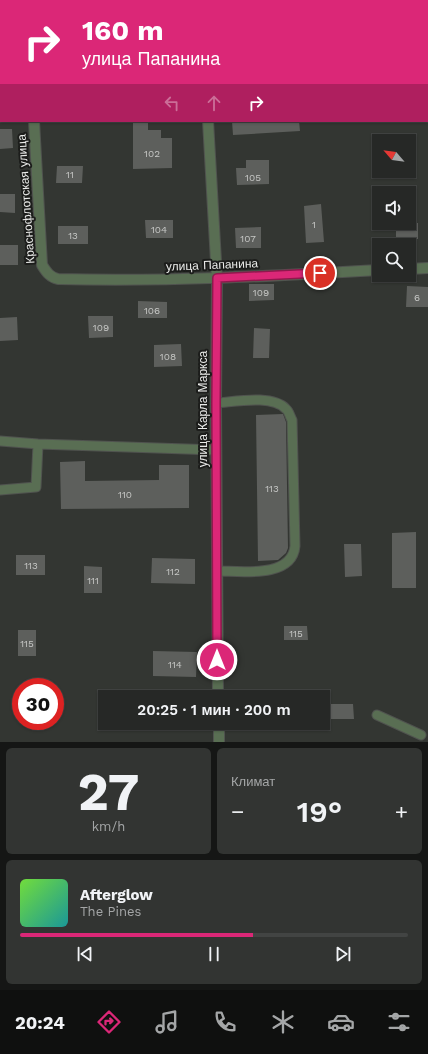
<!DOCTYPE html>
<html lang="ru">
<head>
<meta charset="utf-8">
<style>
	body { margin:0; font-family:"Work Sans",sans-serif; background:#323432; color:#f1f3f6; height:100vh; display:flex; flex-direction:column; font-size:15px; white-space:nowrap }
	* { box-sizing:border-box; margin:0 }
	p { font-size:13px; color:#a4a6a7 }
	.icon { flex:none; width:22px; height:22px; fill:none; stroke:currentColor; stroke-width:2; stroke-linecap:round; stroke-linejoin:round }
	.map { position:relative; height:742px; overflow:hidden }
	.panel { display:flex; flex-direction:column; gap:6px; padding:6px; background:#151615; flex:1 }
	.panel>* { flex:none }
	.guide { position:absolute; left:0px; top:0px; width:428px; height:122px; box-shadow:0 1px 3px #0004,0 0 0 1px #424443; background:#db2777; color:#fff; overflow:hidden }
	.needle { width:26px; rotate:298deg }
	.controls { position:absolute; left:372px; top:134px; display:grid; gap:8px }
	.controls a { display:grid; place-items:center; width:44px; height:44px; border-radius:0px; background:#262826; box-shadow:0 1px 3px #0004,0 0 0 1px #424443; font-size:20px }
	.speed { position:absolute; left:12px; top:678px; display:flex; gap:8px; font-size:20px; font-weight:700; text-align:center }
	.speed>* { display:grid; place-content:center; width:52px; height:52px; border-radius:50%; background:#262826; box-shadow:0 1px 3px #0004,0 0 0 1px #424443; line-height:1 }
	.speed .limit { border:6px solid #d22; background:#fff; color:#111 }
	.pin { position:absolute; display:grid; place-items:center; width:34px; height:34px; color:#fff; margin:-17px; border:2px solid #fff; border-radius:50%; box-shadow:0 1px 4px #0007 }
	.me { position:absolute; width:44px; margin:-22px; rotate:0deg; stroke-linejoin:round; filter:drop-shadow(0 0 3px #0008) }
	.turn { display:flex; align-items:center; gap:14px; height:84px; padding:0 16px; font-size:18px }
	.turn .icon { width:52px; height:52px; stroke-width:2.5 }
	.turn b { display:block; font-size:28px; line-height:34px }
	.lanes { display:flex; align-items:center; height:38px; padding:0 16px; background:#0003; justify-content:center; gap:20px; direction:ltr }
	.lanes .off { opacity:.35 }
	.big { font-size:30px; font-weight:600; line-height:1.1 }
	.panel .card { flex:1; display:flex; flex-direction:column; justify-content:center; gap:6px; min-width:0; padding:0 14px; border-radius:6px; background:#323432 }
	.panel .dial { align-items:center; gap:0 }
	.dial b { font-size:52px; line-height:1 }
	.song { display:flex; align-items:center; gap:12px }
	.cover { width:48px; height:48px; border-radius:6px; background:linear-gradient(135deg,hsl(100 70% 55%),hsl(180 70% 35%)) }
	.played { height:4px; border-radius:2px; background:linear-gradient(90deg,#db2777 60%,#424443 60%) }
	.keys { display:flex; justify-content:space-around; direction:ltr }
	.heat { display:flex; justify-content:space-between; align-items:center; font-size:22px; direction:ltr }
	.panel .tiles { flex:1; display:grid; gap:6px; grid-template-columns:1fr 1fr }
	.card:last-child { grid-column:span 2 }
	.trip { position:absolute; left:98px; top:690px; width:232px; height:40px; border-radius:0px; background:#262826; box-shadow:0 1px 3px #0004,0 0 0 1px #424443; font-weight:600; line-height:40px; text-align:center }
	.tab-bar { display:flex; height:64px; justify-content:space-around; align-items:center; background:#0f100f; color:#a4a6a7 }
	.tab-bar .icon { width:28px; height:28px }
	.tab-bar .on { color:#db2777 }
	.tab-bar b { font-size:18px; color:#f1f3f6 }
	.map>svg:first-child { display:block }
</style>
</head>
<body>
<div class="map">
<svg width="428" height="742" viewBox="0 0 428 742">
	<rect width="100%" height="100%" fill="#333632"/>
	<path fill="#5d5f5c" d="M232,121H299L300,131L233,135Z
		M133,123H148V130H161V138H172V168L133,169Z
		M0,129H12L13,148L0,149Z
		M246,160H269V184L237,185L236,168H246Z
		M57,166H83L82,183H56Z
		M0,194H15V213L0,212Z
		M321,204L324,242L306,243L304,206Z
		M145,220H173V238H146Z
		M396,223H418V239H396Z
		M58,226H88V244H58Z
		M261,227V248H236L235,228Z
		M0,245H18V265H0Z
		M249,284H274V300L249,301Z
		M407,286L428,287V307H406Z
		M138,301L167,302V318H138Z
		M88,316H113V337L89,338Z
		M17,317L18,340L0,341V318Z
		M254,328L270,329L269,358H253Z
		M181,344L182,366L154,367V345Z
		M283,414L286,422L288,548L286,553L278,560L258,561L256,415Z
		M85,461V481L159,480V465H189V508L61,509L60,462Z
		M416,532V588H392V533Z
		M344,544H361L362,576L345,577Z
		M16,555H45V575H16Z
		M152,558L195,559V584L151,583Z
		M84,566L102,567V593H84Z
		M284,626H307L308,640H284Z
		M18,630H36V656H18Z
		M153,651L197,652L196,677L153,676Z
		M330,704H353L354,719H330Z"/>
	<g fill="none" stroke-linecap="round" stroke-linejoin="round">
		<g stroke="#50534f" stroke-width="11">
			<path id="lane" d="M216,403C234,402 272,394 286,409C289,411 290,417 292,420L295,546C292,579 240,571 217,571
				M0,441L38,444L216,450
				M0,490L36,487L38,444
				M377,715L421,735"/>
		</g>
		<g stroke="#50534f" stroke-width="12">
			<path id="street" d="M30,0V1
				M201,0V1
				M0,51H1
				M34,121L42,265C47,273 50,277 58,279C165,282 272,276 379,270
				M208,121L217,279L216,403L218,697
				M409,269L428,268
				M219,723V742"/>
		</g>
		<use href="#lane" stroke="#596e53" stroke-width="9"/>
		<use href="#street" stroke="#596e53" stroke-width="10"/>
	</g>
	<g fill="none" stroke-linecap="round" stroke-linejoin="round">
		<g stroke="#8e194d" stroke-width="10">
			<path id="route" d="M217,660L216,403L217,278L320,273"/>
		</g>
		<use href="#route" stroke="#db2777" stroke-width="7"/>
	</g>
	<g text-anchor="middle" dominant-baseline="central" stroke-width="4" stroke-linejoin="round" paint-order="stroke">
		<g font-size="10" fill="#c7c8c6">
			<text x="152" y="153">102</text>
			<text x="70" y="174">11</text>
			<text x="253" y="177">105</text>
			<text x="314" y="224">1</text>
			<text x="159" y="229">104</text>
			<text x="73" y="235">13</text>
			<text x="248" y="238">107</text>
			<text x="261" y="292">109</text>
			<text x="417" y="297">6</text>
			<text x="152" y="310">106</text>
			<text x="101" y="327">109</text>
			<text x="168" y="356">108</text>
			<text x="272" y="488">113</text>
			<text x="125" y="494">110</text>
			<text x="31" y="565">113</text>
			<text x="173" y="571">112</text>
			<text x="93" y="580">111</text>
			<text x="296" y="633">115</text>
			<text x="27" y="643">115</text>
			<text x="175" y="664">114</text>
		</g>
		<g font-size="12" fill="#eaebe9" stroke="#1c1d1b">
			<text transform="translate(26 199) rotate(-94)">Краснофлотская улица</text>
			<text transform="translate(212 265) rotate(-2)">улица Папанина</text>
			<text transform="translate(203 409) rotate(-90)">улица Карла Маркса</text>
		</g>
	</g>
</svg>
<div class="controls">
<a><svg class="needle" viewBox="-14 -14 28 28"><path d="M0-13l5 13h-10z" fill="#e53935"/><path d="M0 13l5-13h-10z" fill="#a4a6a7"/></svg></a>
<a><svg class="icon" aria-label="sound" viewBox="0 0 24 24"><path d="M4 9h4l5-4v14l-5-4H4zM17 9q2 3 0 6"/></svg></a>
<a><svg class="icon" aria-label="search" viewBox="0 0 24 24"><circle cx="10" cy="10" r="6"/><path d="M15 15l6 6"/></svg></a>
</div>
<div class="speed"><div class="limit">30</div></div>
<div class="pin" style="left:320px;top:273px;background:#d93025"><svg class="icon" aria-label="arrive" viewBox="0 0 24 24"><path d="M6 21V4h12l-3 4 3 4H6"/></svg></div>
<svg class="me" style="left:217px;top:660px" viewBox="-20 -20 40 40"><circle r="17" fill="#db2777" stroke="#fff" stroke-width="3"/><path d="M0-11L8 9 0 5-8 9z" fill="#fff"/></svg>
<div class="trip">20:25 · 1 мин · 200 m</div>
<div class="guide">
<div class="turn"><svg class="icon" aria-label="right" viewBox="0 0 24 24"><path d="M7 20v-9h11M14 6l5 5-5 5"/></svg><div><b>160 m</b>улица Папанина</div></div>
<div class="lanes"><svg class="icon off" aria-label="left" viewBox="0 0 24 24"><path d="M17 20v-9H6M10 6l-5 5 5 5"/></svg><svg class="icon off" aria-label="ahead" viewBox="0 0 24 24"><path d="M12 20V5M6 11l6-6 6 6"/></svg><svg class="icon" aria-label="right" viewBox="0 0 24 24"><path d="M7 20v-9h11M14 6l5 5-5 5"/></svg></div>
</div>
</div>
<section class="panel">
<div class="tiles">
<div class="card dial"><b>27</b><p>km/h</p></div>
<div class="card"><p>Климат</p>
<div class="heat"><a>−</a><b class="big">19°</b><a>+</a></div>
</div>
<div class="card">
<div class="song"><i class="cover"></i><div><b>Afterglow</b><p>The Pines</p></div></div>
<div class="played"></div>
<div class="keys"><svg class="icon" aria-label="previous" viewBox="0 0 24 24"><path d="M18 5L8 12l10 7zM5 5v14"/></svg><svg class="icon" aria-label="pause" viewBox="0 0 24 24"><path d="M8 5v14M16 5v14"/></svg><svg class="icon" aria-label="next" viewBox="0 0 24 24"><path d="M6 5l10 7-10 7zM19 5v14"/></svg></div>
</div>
</div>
</section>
<nav class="tab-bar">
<b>20:24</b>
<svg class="icon on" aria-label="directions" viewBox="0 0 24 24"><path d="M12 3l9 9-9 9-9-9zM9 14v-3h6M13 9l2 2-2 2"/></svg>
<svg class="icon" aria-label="music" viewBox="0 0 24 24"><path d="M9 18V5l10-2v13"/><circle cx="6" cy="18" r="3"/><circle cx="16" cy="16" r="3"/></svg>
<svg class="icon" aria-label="phone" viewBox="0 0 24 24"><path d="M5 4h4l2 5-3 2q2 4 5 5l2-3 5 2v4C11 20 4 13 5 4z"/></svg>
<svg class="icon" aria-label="climate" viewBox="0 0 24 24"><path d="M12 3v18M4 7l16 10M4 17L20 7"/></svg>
<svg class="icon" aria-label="car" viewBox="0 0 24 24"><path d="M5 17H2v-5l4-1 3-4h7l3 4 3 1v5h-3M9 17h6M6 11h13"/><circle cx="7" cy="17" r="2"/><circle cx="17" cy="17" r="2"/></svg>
<svg class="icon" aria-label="filters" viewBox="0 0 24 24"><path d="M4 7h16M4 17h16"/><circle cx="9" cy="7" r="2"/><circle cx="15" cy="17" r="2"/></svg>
</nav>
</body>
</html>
